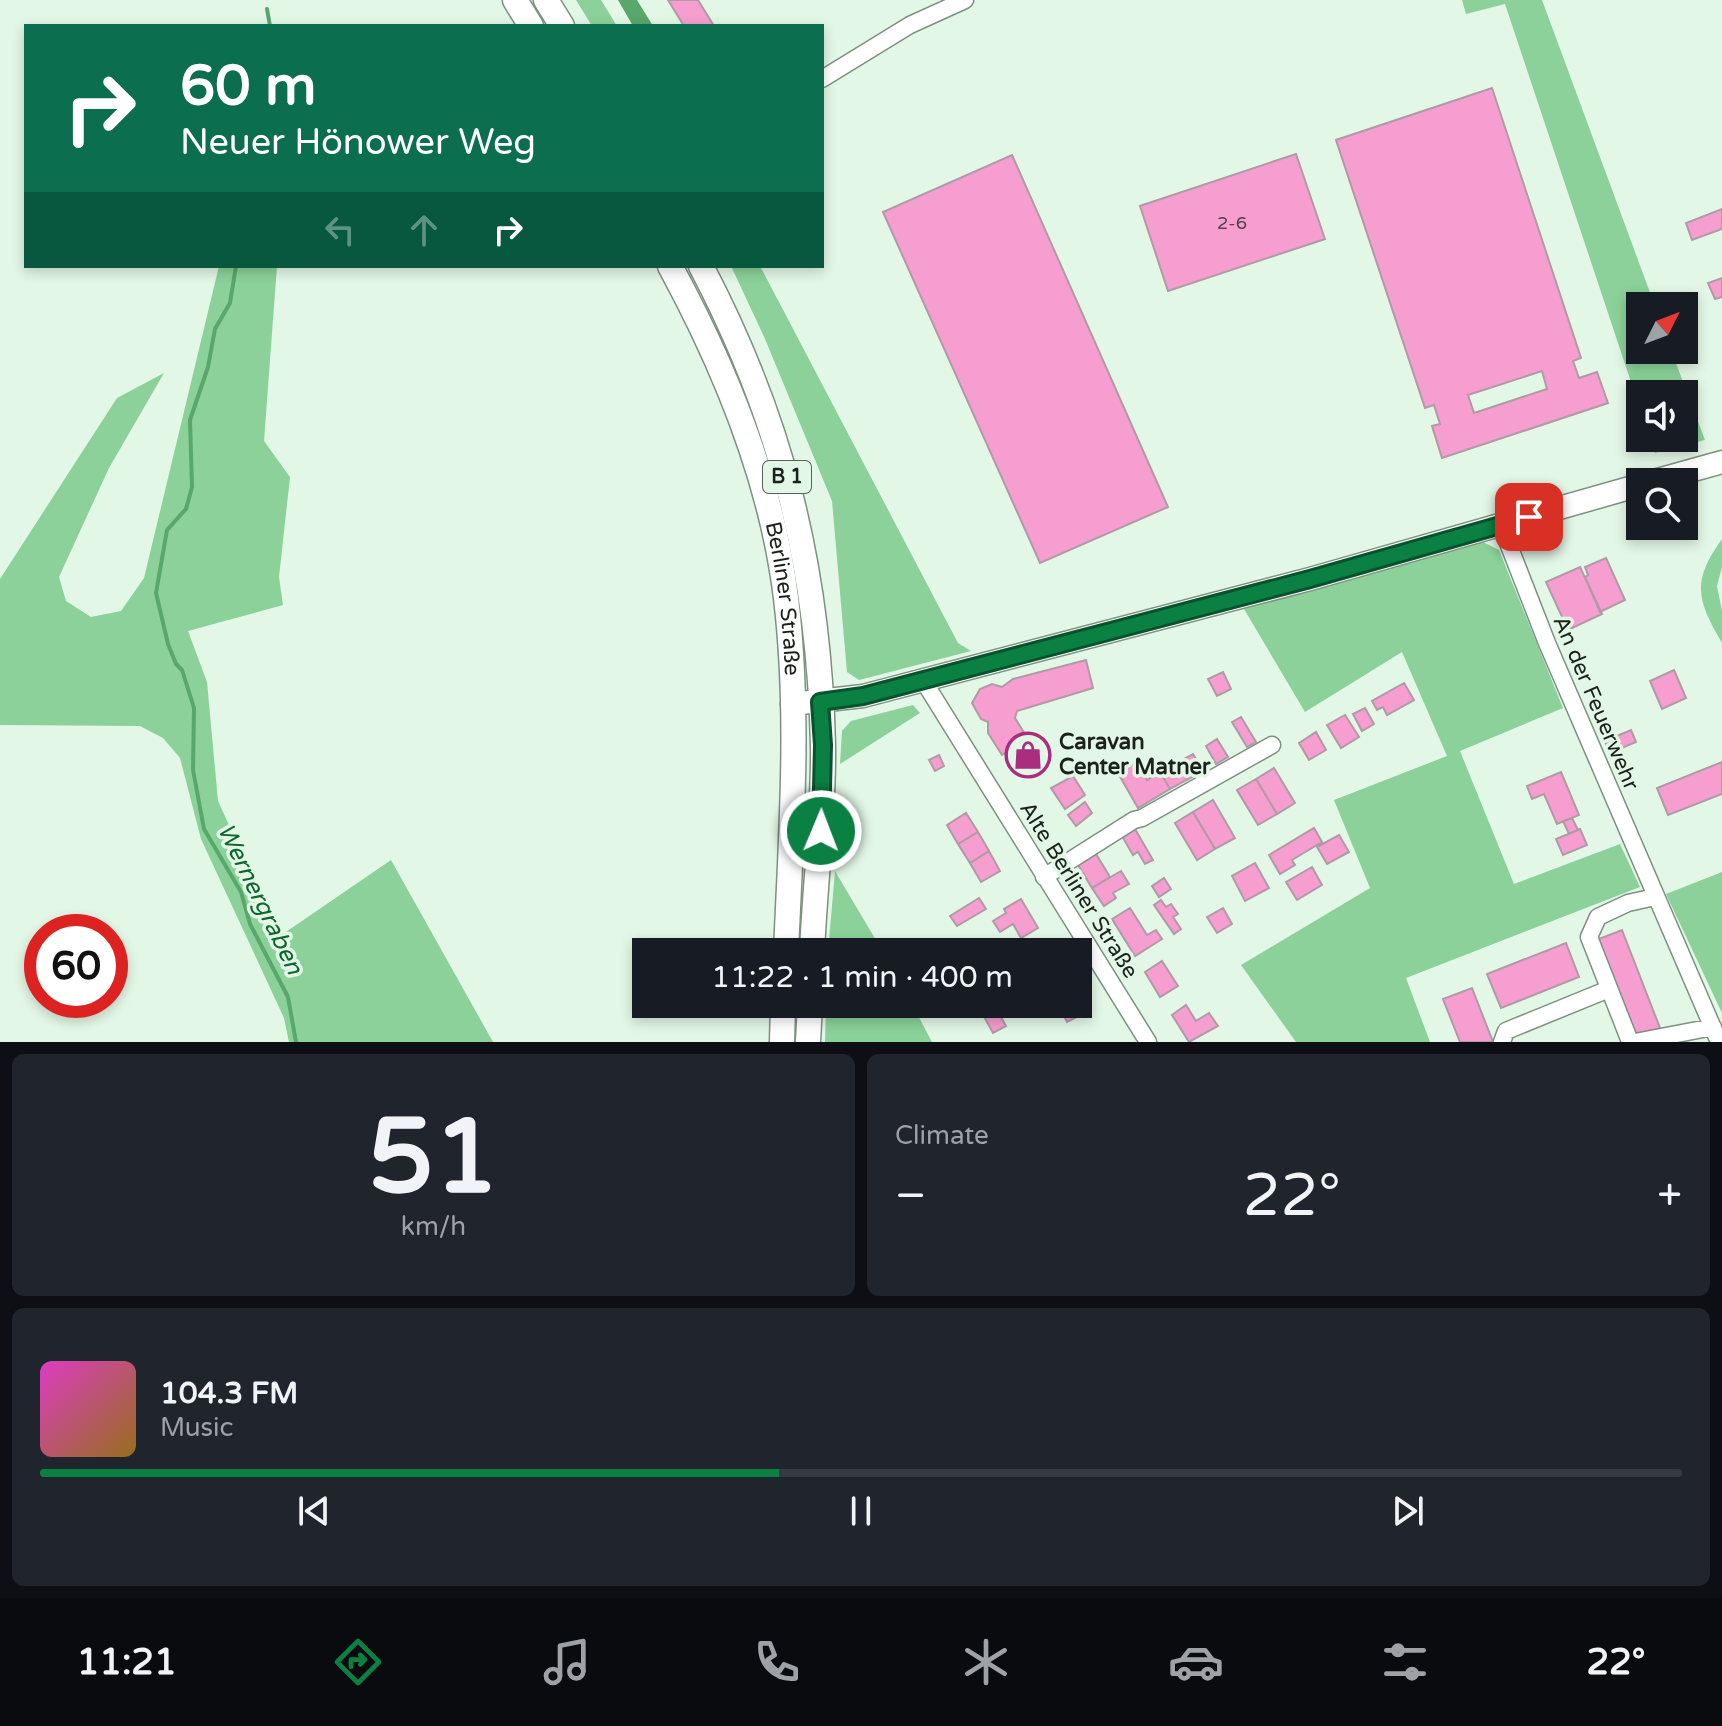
<!DOCTYPE html>
<html lang="en">
<head>
<meta charset="utf-8">
<style>
	body { margin:0; font-family:"Varela Round",sans-serif; background:#20242c; color:#f1f3f6; height:100vh; display:flex; flex-direction:column; font-size:30px; white-space:nowrap }
	* { box-sizing:border-box; margin:0 }
	p { font-size:26px; color:#9ea1a6 }
	.icon { flex:none; width:44px; height:44px; fill:none; stroke:currentColor; stroke-width:2; stroke-linecap:round; stroke-linejoin:round }
	.map { position:relative; height:1042px; overflow:hidden }
	.sheet { display:flex; flex-direction:column; gap:12px; padding:12px; background:#0d0f14; flex:1 }
	.sheet>* { flex:none }
	.guide { position:absolute; left:24px; top:24px; width:800px; height:244px; border-radius:0px; box-shadow:0 4px 12px #0003; background:#0b6e4f; color:#fff; overflow:hidden }
	.needle { width:52px; rotate:48deg }
	.fabs { position:absolute; left:1626px; top:292px; display:grid; gap:16px }
	.fabs a { display:grid; place-items:center; width:72px; height:72px; border-radius:0px; background:#171b24; box-shadow:0 4px 12px #0003; font-size:40px }
	.speed { position:absolute; left:24px; top:914px; display:flex; gap:16px; font-size:40px; font-weight:700; text-align:center }
	.speed>* { display:grid; place-content:center; width:104px; height:104px; border-radius:50%; background:#171b24; box-shadow:0 4px 12px #0003; line-height:1 }
	.speed .limit { border:12px solid #d22; background:#fff; color:#111 }
	.pin { position:absolute; display:grid; place-items:center; width:68px; height:68px; color:#fff; margin:-34px; border-radius:16px; box-shadow:0 4px 12px #0006 }
	.me { position:absolute; width:88px; margin:-44px; rotate:1deg; stroke-linejoin:round; filter:drop-shadow(0 0 6px #0008) }
	.turn { display:flex; align-items:center; gap:28px; height:168px; padding:0 24px; font-size:36px }
	.turn .icon { width:104px; height:104px; stroke-width:2.5 }
	.turn b { display:block; font-size:56px; line-height:68px }
	.lanes { display:flex; align-items:center; height:76px; padding:0 24px; background:#0003; justify-content:center; gap:40px; direction:ltr }
	.lanes .off { opacity:.35 }
	.big { font-size:60px; font-weight:600; line-height:1.1 }
	.sheet .tile { flex:1; display:flex; flex-direction:column; justify-content:center; gap:12px; min-width:0; padding:0 28px; border-radius:12px; background:#20242c }
	.sheet .dial { align-items:center; gap:0 }
	.dial b { font-size:104px; line-height:1 }
	.song { display:flex; align-items:center; gap:24px }
	.cover { width:96px; height:96px; border-radius:12px; background:linear-gradient(135deg,hsl(310 70% 55%),hsl(40 70% 35%)) }
	.played { height:8px; border-radius:4px; background:linear-gradient(90deg,#0b8043 45%,#363941 45%) }
	.keys { display:flex; justify-content:space-around; direction:ltr }
	.heat { display:flex; justify-content:space-between; align-items:center; font-size:44px; direction:ltr }
	.sheet .tiles { flex:1; display:grid; gap:12px; grid-template-columns:1fr 1fr }
	.tile:last-child { grid-column:span 2 }
	.trip { position:absolute; left:632px; top:938px; width:460px; height:80px; border-radius:0px; background:#171b24; box-shadow:0 4px 12px #0003; font-weight:600; line-height:80px; text-align:center }
	.tabs { display:flex; height:128px; justify-content:space-around; align-items:center; background:#090b0e; color:#9ea1a6 }
	.tabs .icon { width:56px; height:56px }
	.tabs .selected { color:#0b8043 }
	.tabs b { font-size:36px; color:#f1f3f6 }
	.map>svg:first-child { display:block }
</style>
</head>
<body>
<div class="map">
<svg width="1722" height="1042" viewBox="0 0 1722 1042">
	<rect width="100%" height="100%" fill="#e3f7e6"/>
	<path fill="#8bd199" d="M576,0H601L617,26H592Z
		M1462,0H1542L1655,306H1640V350H1671L1705,440L1655,453L1650,438H1684V394H1640V409L1505,4L1466,14Z
		M219,266H277L264,441L290,477L279,577L283,605L188,631L207,682L218,801L280,936L391,860L493,1042H289L284,1018L201,839L180,758L163,738L140,726L0,725V579L117,398L164,373L109,468L59,577L66,601L91,617L121,611L144,578Z
		M731,266H760L958,643L971,651L859,680L847,672L832,501L765,339Z
		M1722,539V567L1717,586L1722,611V643C1697,600 1691,582 1722,539Z
		M1483,542L1499,550L1563,708L1460,751L1514,884L1620,844L1640,887L1406,978L1430,1042H1296L1241,965L1370,888L1334,800L1447,756L1402,652L1305,712L1244,609Z
		M913,705L920,713L840,764L842,731L851,721Z
		M835,871L883,952H828Z
		M1722,872V1013L1666,894Z
		M826,1004H912L932,1042H825Z"/>
	<path fill="#59a76a" d="M618,0H637L653,26H633Z"/>
	<g fill="none" stroke-linecap="round" stroke-linejoin="round">
		<path stroke="#59a76a" stroke-width="4" d="M267,9L270,26
			M236,266L230,303L215,329L208,367L190,420L192,487L186,509L167,530L156,593L168,644L176,664L182,670L194,708L193,770L204,829L241,892L250,924L288,997L296,1042"/>
	</g>
	<path fill="#f59ecf" stroke="#b09aa5" stroke-width="2" fill-rule="evenodd" d="M668,0H698L714,26H684Z
		M1492,88L1581,358L1573,361L1579,378L1597,372L1608,403L1442,458L1432,426L1440,424L1434,405L1425,408L1336,140ZM1542,371L1547,389L1474,413L1468,395Z
		M1296,154L1325,239L1168,291L1140,206Z
		M1012,155L1168,507L1040,563L883,212Z
		M1722,209V229L1692,240L1686,223Z
		M1722,278V297L1715,299L1708,283Z
		M1606,558L1625,600L1600,612L1585,577L1588,575L1585,567Z
		M1580,567L1602,614L1568,630L1546,582Z
		M1086,660L1093,688L1017,711L1015,718L1028,739L1002,755L988,733V722L981,719L972,703L980,689L992,684L1002,687L1013,679Z
		M1674,670L1686,698L1662,709L1650,681Z
		M1223,672L1231,689L1217,696L1208,679Z
		M1404,683L1414,700L1387,715L1383,707L1377,710L1372,701Z
		M1365,708L1374,724L1362,731L1353,714Z
		M1345,715L1359,737L1341,748L1327,725Z
		M1241,717L1256,742L1247,747L1232,722Z
		M1631,730L1636,742L1610,753L1605,741Z
		M1316,732L1326,750L1309,760L1299,743Z
		M1217,739L1228,757L1216,764L1206,746Z
		M1193,754L1203,771L1170,789L1160,772Z
		M939,755L944,766L935,771L929,760Z
		M1137,762L1147,780L1160,772L1170,789L1138,808L1118,773Z
		M1722,762V794L1668,815L1657,788Z
		M1274,768L1295,803L1277,814L1256,779Z
		M1561,772L1579,815L1557,824L1544,794L1532,799L1527,786Z
		M1073,776L1085,795L1065,809L1051,788Z
		M1256,779L1277,814L1258,825L1237,790Z
		M1213,800L1235,838L1215,849L1193,812Z
		M1085,802L1092,813L1076,826L1068,815Z
		M1193,812L1215,849L1197,860L1175,823Z
		M966,813L978,832L958,844L947,825Z
		M1572,818L1578,830L1569,834L1563,821Z
		M1314,828L1322,842L1292,860L1295,865L1280,874L1269,855Z
		M1135,829L1153,860L1145,864L1138,852L1133,855L1122,836Z
		M1580,829L1587,845L1563,855L1556,839Z
		M978,832L989,851L970,863L958,844Z
		M1339,835L1349,852L1327,864L1317,847Z
		M989,851L1000,871L981,882L970,863Z
		M1096,854L1110,877L1092,888L1078,865Z
		M1255,863L1269,888L1245,901L1232,876Z
		M1312,867L1322,885L1297,900L1286,882Z
		M1121,871L1129,884L1113,893L1116,898L1104,906L1092,888Z
		M1164,878L1171,889L1159,897L1152,886Z
		M979,898L986,909L957,926L950,916Z
		M1021,899L1038,928L1021,938L1013,924L1000,932L993,921L1006,913L1004,909Z
		M1161,900L1166,907L1171,904L1178,914L1173,917L1181,929L1174,934L1154,905Z
		M1130,908L1147,935L1156,930L1162,939L1135,956L1112,919Z
		M1223,908L1232,924L1217,933L1207,917Z
		M1622,930L1660,1028L1634,1038L1596,940Z
		M973,942L978,952H960L959,950Z
		M1566,943L1579,977L1501,1008L1487,974Z
		M1162,961L1178,986L1160,997L1145,972Z
		M1472,988L1493,1042H1460L1443,999Z
		M1078,994L1087,1012L1067,1022L1058,1004H1078Z
		M977,1004H994L1006,1026L993,1033Z
		M1186,1005L1196,1021L1209,1013L1218,1026L1189,1042L1172,1015Z"/>
	<g fill="none" stroke-linecap="round" stroke-linejoin="round">
		<g stroke="#7e9081" stroke-width="19">
			<path id="minor" d="M822,79L910,25L965,0
				M1501,525L1547,643L1719,1042
				M923,680L1148,1042
				M1044,877L1134,820L1142,818L1272,745
				M1502,1042L1506,1031L1609,989
				M1634,1042L1629,1039L1589,937L1598,917L1628,903L1655,897
				M1635,1042L1713,1027"/>
		</g>
		<g stroke="#7e9081" stroke-width="25">
			<path id="secondary" d="M1650,482L1722,462
				M792,704L863,696L1310,579L1640,485"/>
		</g>
		<g stroke="#7e9081" stroke-width="27">
			<g id="primary">
				<path d="M515,0L531,26"/>
				<path d="M546,0L562,26"/>
				<path id="s1" d="M670,266C726,369 772,482 786,598C800,715 791,835 786,952"/>
				<path d="M701,266C783,422 819,570 823,745C824,814 815,883 812,952"/>
				<path d="M782,1042L783,1004"/>
				<path d="M808,1042L810,1004"/>
			</g>
		</g>
		<use href="#minor" stroke="#fff" stroke-width="16"/>
		<use href="#secondary" stroke="#fff" stroke-width="22"/>
		<use href="#primary" stroke="#fff" stroke-width="24"/>
	</g>
	<g fill="none" stroke-linecap="round" stroke-linejoin="round">
		<g stroke="#07532c" stroke-width="20">
			<path id="route" d="M821,831L823,745L820,702L863,696L1310,579L1529,517"/>
		</g>
		<use href="#route" stroke="#0b8043" stroke-width="14"/>
	</g>
	<defs>
		<g id="shop-ring" transform="scale(2.3)"><circle r="9.5" fill="#e3f7e6" stroke="#aa2d7f" stroke-width="1.5"/><path d="M-5-2.5h2.3a2.7 3.5 0 0 1 5.4 0H5L5.5 6h-11ZM-1.5-2.5h3a1.5 2.3 0 0 0-3 0Z" fill="#aa2d7f"/></g>
	</defs>
	<g fill-rule="evenodd">
		<use href="#shop-ring" x="1028" y="755"/>
	</g>
	<g text-anchor="middle" dominant-baseline="central" stroke-width="7" stroke-linejoin="round" paint-order="stroke">
		<g font-size="18" fill="#524149">
			<text x="1232" y="223">2-6</text>
		</g>
		<rect fill="#e3f7e6" stroke="#576259" stroke-width="2" x="763" y="461" width="48" height="32" rx="6"/>
		<g font-size="20" font-weight="bold" fill="#1b221c">
			<text x="787" y="477">B 1</text>
		</g>
		<g font-size="22" fill="#1b221c" stroke="#e3f7e6">
			<text stroke="none"><textPath href="#s1" startOffset="354">Berliner Straße</textPath></text>
			<text transform="translate(1596 703) rotate(67)">An der Feuerwehr</text>
			<text transform="translate(1079 890) rotate(58)">Alte Berliner Straße</text>
		</g>
		<g font-size="22" font-weight="bold" fill="#1b221c" stroke="#e3f7e6" text-anchor="start">
			<text x="1059" y="742">Caravan<tspan x="1059" dy="25">Center Matner</tspan></text>
		</g>
		<g font-size="24" font-style="italic" fill="#0d662d" stroke="#e3f7e6">
			<text transform="translate(260 899) rotate(64)">Wernergraben</text>
		</g>
	</g>
</svg>
<div class="fabs">
<a><svg class="needle" viewBox="-14 -14 28 28"><path d="M0-13l5 13h-10z" fill="#e53935"/><path d="M0 13l5-13h-10z" fill="#9ea1a6"/></svg></a>
<a><svg class="icon" aria-label="sound" viewBox="0 0 24 24"><path d="M4 9h4l5-4v14l-5-4H4zM17 9q2 3 0 6"/></svg></a>
<a><svg class="icon" aria-label="search" viewBox="0 0 24 24"><circle cx="10" cy="10" r="6"/><path d="M15 15l6 6"/></svg></a>
</div>
<div class="speed"><div class="limit">60</div></div>
<div class="pin" style="left:1529px;top:517px;background:#d93025"><svg class="icon" aria-label="arrive" viewBox="0 0 24 24"><path d="M6 21V4h12l-3 4 3 4H6"/></svg></div>
<svg class="me" style="left:821px;top:831px" viewBox="-20 -20 40 40"><circle r="17" fill="#0b8043" stroke="#fff" stroke-width="3"/><path d="M0-11L8 9 0 5-8 9z" fill="#fff"/></svg>
<div class="trip">11:22 · 1 min · 400 m</div>
<div class="guide">
<div class="turn"><svg class="icon" aria-label="right" viewBox="0 0 24 24"><path d="M7 20v-9h11M14 6l5 5-5 5"/></svg><div><b>60 m</b>Neuer Hönower Weg</div></div>
<div class="lanes"><svg class="icon off" aria-label="left" viewBox="0 0 24 24"><path d="M17 20v-9H6M10 6l-5 5 5 5"/></svg><svg class="icon off" aria-label="ahead" viewBox="0 0 24 24"><path d="M12 20V5M6 11l6-6 6 6"/></svg><svg class="icon" aria-label="right" viewBox="0 0 24 24"><path d="M7 20v-9h11M14 6l5 5-5 5"/></svg></div>
</div>
</div>
<section class="sheet">
<div class="tiles">
<div class="tile dial"><b>51</b><p>km/h</p></div>
<div class="tile"><p>Climate</p>
<div class="heat"><a>−</a><b class="big">22°</b><a>+</a></div>
</div>
<div class="tile">
<div class="song"><i class="cover"></i><div><b>104.3 FM</b><p>Music</p></div></div>
<div class="played"></div>
<div class="keys"><svg class="icon" aria-label="previous" viewBox="0 0 24 24"><path d="M18 5L8 12l10 7zM5 5v14"/></svg><svg class="icon" aria-label="pause" viewBox="0 0 24 24"><path d="M8 5v14M16 5v14"/></svg><svg class="icon" aria-label="next" viewBox="0 0 24 24"><path d="M6 5l10 7-10 7zM19 5v14"/></svg></div>
</div>
</div>
</section>
<nav class="tabs">
<b>11:21</b>
<svg class="icon selected" aria-label="directions" viewBox="0 0 24 24"><path d="M12 3l9 9-9 9-9-9zM9 14v-3h6M13 9l2 2-2 2"/></svg>
<svg class="icon" aria-label="music" viewBox="0 0 24 24"><path d="M9 18V5l10-2v13"/><circle cx="6" cy="18" r="3"/><circle cx="16" cy="16" r="3"/></svg>
<svg class="icon" aria-label="phone" viewBox="0 0 24 24"><path d="M5 4h4l2 5-3 2q2 4 5 5l2-3 5 2v4C11 20 4 13 5 4z"/></svg>
<svg class="icon" aria-label="climate" viewBox="0 0 24 24"><path d="M12 3v18M4 7l16 10M4 17L20 7"/></svg>
<svg class="icon" aria-label="car" viewBox="0 0 24 24"><path d="M5 17H2v-5l4-1 3-4h7l3 4 3 1v5h-3M9 17h6M6 11h13"/><circle cx="7" cy="17" r="2"/><circle cx="17" cy="17" r="2"/></svg>
<svg class="icon" aria-label="filters" viewBox="0 0 24 24"><path d="M4 7h16M4 17h16"/><circle cx="9" cy="7" r="2"/><circle cx="15" cy="17" r="2"/></svg>
<b>22°</b>
</nav>
</body>
</html>
